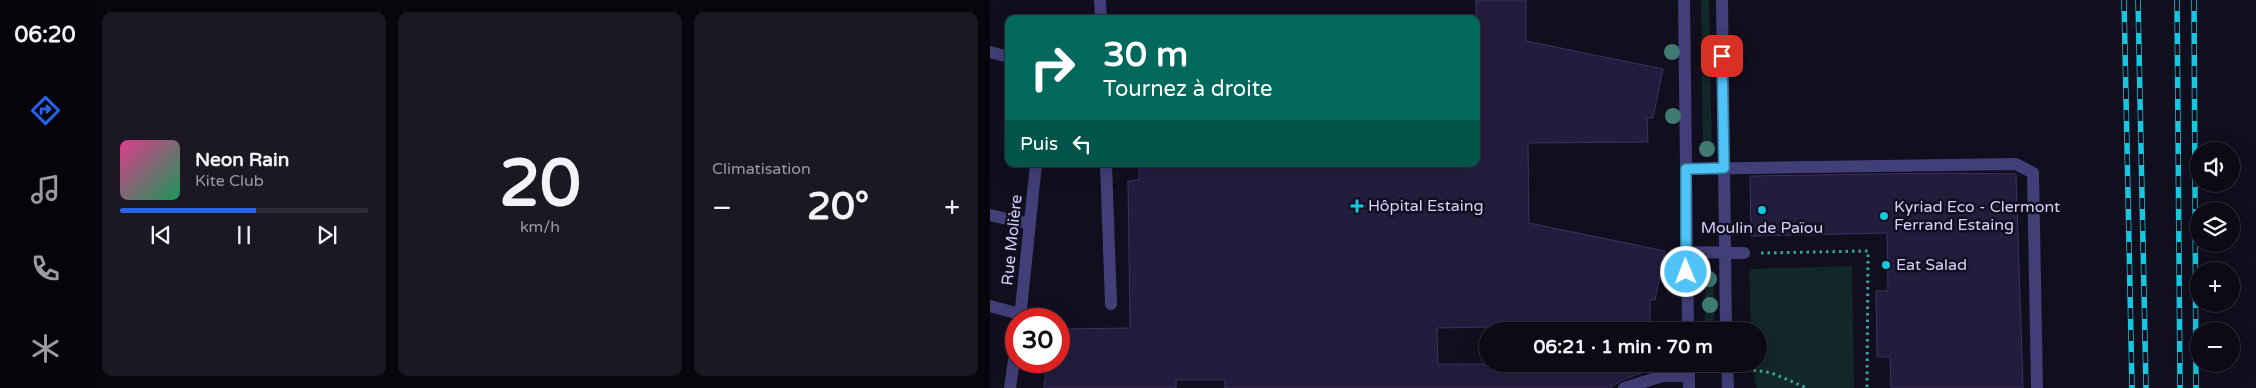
<!DOCTYPE html>
<html lang="fr">
<head>
<meta charset="utf-8">
<style>
	body { margin:0; font-family:"Varela Round",sans-serif; background:#1b1823; color:#f1f3f6; height:100vh; display:flex; flex-direction:column; font-size:19px; white-space:nowrap }
	* { box-sizing:border-box; margin:0 }
	p { font-size:16px; color:#9a9aa1 }
	.icon { flex:none; width:28px; height:28px; fill:none; stroke:currentColor; stroke-width:2; stroke-linecap:round; stroke-linejoin:round }
	.map { position:relative; flex:1; overflow:hidden }
	.panel { display:flex; flex-direction:column; gap:12px; padding:12px; background:#07060c; width:900px }
	.panel>* { flex:none }
	.guide { position:absolute; left:15px; top:15px; width:475px; height:152px; border-radius:10px; box-shadow:0 5px 20px #0002,0 0 0 1px #2d2b35; background:#00695c; color:#fff; overflow:hidden }
	.buttons { position:absolute; left:1200px; top:142px; display:grid; gap:10px }
	.buttons a { display:grid; place-items:center; width:50px; height:50px; border-radius:50%; background:#0d0a16; box-shadow:0 5px 20px #0002,0 0 0 1px #2d2b35; font-size:25px }
	.speed { position:absolute; left:15px; top:308px; display:flex; gap:10px; font-size:25px; font-weight:700; text-align:center }
	.speed>* { display:grid; place-content:center; width:65px; height:65px; border-radius:50%; background:#0d0a16; box-shadow:0 5px 20px #0002,0 0 0 1px #2d2b35; line-height:1 }
	.speed .limit { border:8px solid #d22; background:#fff; color:#111 }
	.pin { position:absolute; display:grid; place-items:center; width:42px; height:42px; color:#fff; margin:-21px; border-radius:10px; box-shadow:0 2px 8px #0006 }
	.me { position:absolute; width:55px; margin:-28px; rotate:359deg; stroke-linejoin:round; filter:drop-shadow(0 0 4px #0008) }
	.turn { display:flex; align-items:center; gap:18px; height:105px; padding:0 15px; font-size:22px }
	.turn .icon { width:65px; height:65px; stroke-width:2.5 }
	.turn b { display:block; font-size:35px; line-height:42px }
	.then { display:flex; align-items:center; height:48px; padding:0 15px; background:#0003; gap:10px; font-size:19px }
	.big { font-size:38px; font-weight:700; line-height:1.1 }
	.panel .widget { flex:1; display:flex; flex-direction:column; justify-content:center; gap:8px; min-width:0; padding:0 18px; border-radius:10px; background:#1b1823 }
	.panel .dial { align-items:center; gap:0 }
	.dial b { font-size:65px; line-height:1 }
	.song { display:flex; align-items:center; gap:15px }
	.cover { width:60px; height:60px; border-radius:8px; background:linear-gradient(135deg,hsl(330 70% 55%),hsl(150 70% 35%)) }
	.played { height:5px; border-radius:2px; background:linear-gradient(90deg,#2563eb 55%,#2d2b35 55%) }
	.keys { display:flex; justify-content:space-around; direction:ltr }
	.heat { display:flex; justify-content:space-between; align-items:center; font-size:28px; direction:ltr }
	.panel .tiles { flex:1; display:grid; gap:12px; grid-template-columns:repeat(3,1fr) }
	.trip { position:absolute; left:489px; top:322px; width:288px; height:50px; border-radius:25px; background:#0d0a16; box-shadow:0 5px 20px #0002,0 0 0 1px #2d2b35; font-weight:700; line-height:50px; text-align:center }
	main { display:flex; flex:1; min-height:0 }
	.tabs { display:flex; flex-direction:column; width:90px; justify-content:space-around; align-items:center; background:#050409; color:#9a9aa1 }
	.tabs .icon { width:35px; height:35px }
	.tabs .selected { color:#2563eb }
	.tabs b { font-size:22px; color:#f1f3f6 }
	.map>svg:first-child { display:block }
</style>
</head>
<body>
<main>
<nav class="tabs">
<b>06:20</b>
<svg class="icon selected" aria-label="directions" viewBox="0 0 24 24"><path d="M12 3l9 9-9 9-9-9zM9 14v-3h6M13 9l2 2-2 2"/></svg>
<svg class="icon" aria-label="music" viewBox="0 0 24 24"><path d="M9 18V5l10-2v13"/><circle cx="6" cy="18" r="3"/><circle cx="16" cy="16" r="3"/></svg>
<svg class="icon" aria-label="phone" viewBox="0 0 24 24"><path d="M5 4h4l2 5-3 2q2 4 5 5l2-3 5 2v4C11 20 4 13 5 4z"/></svg>
<svg class="icon" aria-label="climate" viewBox="0 0 24 24"><path d="M12 3v18M4 7l16 10M4 17L20 7"/></svg>
</nav>
<section class="panel">
<div class="tiles">
<div class="widget">
<div class="song"><i class="cover"></i><div><b>Neon Rain</b><p>Kite Club</p></div></div>
<div class="played"></div>
<div class="keys"><svg class="icon" aria-label="previous" viewBox="0 0 24 24"><path d="M18 5L8 12l10 7zM5 5v14"/></svg><svg class="icon" aria-label="pause" viewBox="0 0 24 24"><path d="M8 5v14M16 5v14"/></svg><svg class="icon" aria-label="next" viewBox="0 0 24 24"><path d="M6 5l10 7-10 7zM19 5v14"/></svg></div>
</div>
<div class="widget dial"><b>20</b><p>km/h</p></div>
<div class="widget"><p>Climatisation</p>
<div class="heat"><a>−</a><b class="big">20°</b><a>+</a></div>
</div>
</div>
</section>
<div class="map">
<svg width="1266" height="388" viewBox="0 0 1266 388">
	<rect width="100%" height="100%" fill="#110e1e"/>
	<path fill="#122727" d="M711,0H719L722,152H713Z
		M862,266L864,388H767L762,364H768V331H761L759,269Z
		M715,271H724V331H715Z"/>
	<path fill="#241c3d" stroke="#3d3066" d="M486,0H536V41L673,69L663,118H657L658,142L538,143L539,223L675,251L665,300H660V324L447,328L448,364H676L632,380L619,388H235V380H186V388H54L57,361H69V329L140,328L138,181L149,180V164H486Z
		M955,173L1026,174L1033,388H901L900,357H887L886,291H898L897,233L761,236L760,176Z"/>
	<g fill="none" stroke-linecap="round" stroke-linejoin="round">
		<path stroke="#39a4a1" stroke-width="3" stroke-dasharray="2.5 4" stroke-linecap="butt" d="M771,253L878,251L877,388
			M757,369L782,373L817,388"/>
		<path stroke="#423e78" stroke-width="12" d="M110,0L111,19
			M694,0L698,331
			M732,0L736,331
			M0,52L19,57
			M116,164L121,304
			M696,169L1026,164L1043,173L1047,388
			M0,215L40,224
			M696,252L754,253
			M0,306L30,314
			M30,319L46,164
			M699,364V388
			M737,364L738,388
			M20,388L26,346
			M634,388L673,376H699"/>
		<g stroke="#17c6df" stroke-width="5.5">
			<path id="rail" d="M1134,0L1142,388
				M1148,0L1156,388
				M1187,0L1190,388
				M1204,0L1206,388"/>
		</g>
		<use href="#rail" stroke="#110e1e" stroke-width="4" stroke-dasharray="11" stroke-linecap="butt"/>
	</g>
	<g fill="#3f7a73">
		<circle cx="682" cy="52" r="8"/>
		<circle cx="683" cy="116" r="8"/>
		<circle cx="717" cy="149" r="8"/>
		<circle cx="719" cy="279" r="8"/>
		<circle cx="720" cy="305" r="8"/>
	</g>
	<g fill="none" stroke-linecap="round" stroke-linejoin="round">
		<g stroke="#337fa1" stroke-width="12">
			<path id="route" d="M696,272V169L734,168L732,56"/>
		</g>
		<use href="#route" stroke="#4fc3f7" stroke-width="9"/>
	</g>
	<g fill="#17c6df" stroke="#110e1e" stroke-width="2">
		<path d="M364.5 198.5h5v5h5v5h-5v5h-5v-5h-5v-5h5z"/>
		<circle cx="772" cy="210" r="5"/>
		<circle cx="894" cy="216" r="5"/>
		<circle cx="896" cy="265" r="5"/>
	</g>
	<g text-anchor="middle" dominant-baseline="central" stroke-width="5" stroke-linejoin="round" paint-order="stroke">
		<g font-size="16" fill="#d5cffa" stroke="#110e1e" text-anchor="start">
			<text x="378" y="206">Hôpital Estaing</text>
			<text x="904" y="207">Kyriad Eco - Clermont<tspan x="904" dy="18">Ferrand Estaing</tspan></text>
			<text x="772" y="228" text-anchor="middle">Moulin de Païou</text>
			<text x="906" y="265">Eat Salad</text>
		</g>
		<g font-size="16" fill="#d5cffa" stroke="#110e1e">
			<text transform="translate(22 240) rotate(-84)">Rue Molière</text>
		</g>
	</g>
</svg>
<div class="buttons">
<a><svg class="icon" aria-label="sound" viewBox="0 0 24 24"><path d="M4 9h4l5-4v14l-5-4H4zM17 9q2 3 0 6"/></svg></a>
<a><svg class="icon" aria-label="layers" viewBox="0 0 24 24"><path d="M12 4l9 5-9 5-9-5zM3 14l9 5 9-5"/></svg></a>
<a>+</a>
<a>−</a>
</div>
<div class="speed"><div class="limit">30</div></div>
<div class="pin" style="left:732px;top:56px;background:#d93025"><svg class="icon" aria-label="arrive" viewBox="0 0 24 24"><path d="M6 21V4h12l-3 4 3 4H6"/></svg></div>
<svg class="me" style="left:696px;top:272px" viewBox="-20 -20 40 40"><circle r="17" fill="#4fc3f7" stroke="#fff" stroke-width="3"/><path d="M0-11L8 9 0 5-8 9z" fill="#fff"/></svg>
<div class="trip">06:21 · 1 min · 70 m</div>
<div class="guide">
<div class="turn"><svg class="icon" aria-label="right" viewBox="0 0 24 24"><path d="M7 20v-9h11M14 6l5 5-5 5"/></svg><div><b>30 m</b>Tournez à droite</div></div>
<div class="then">Puis<svg class="icon" aria-label="left" viewBox="0 0 24 24"><path d="M17 20v-9H6M10 6l-5 5 5 5"/></svg></div>
</div>
</div>
</main>
</body>
</html>
